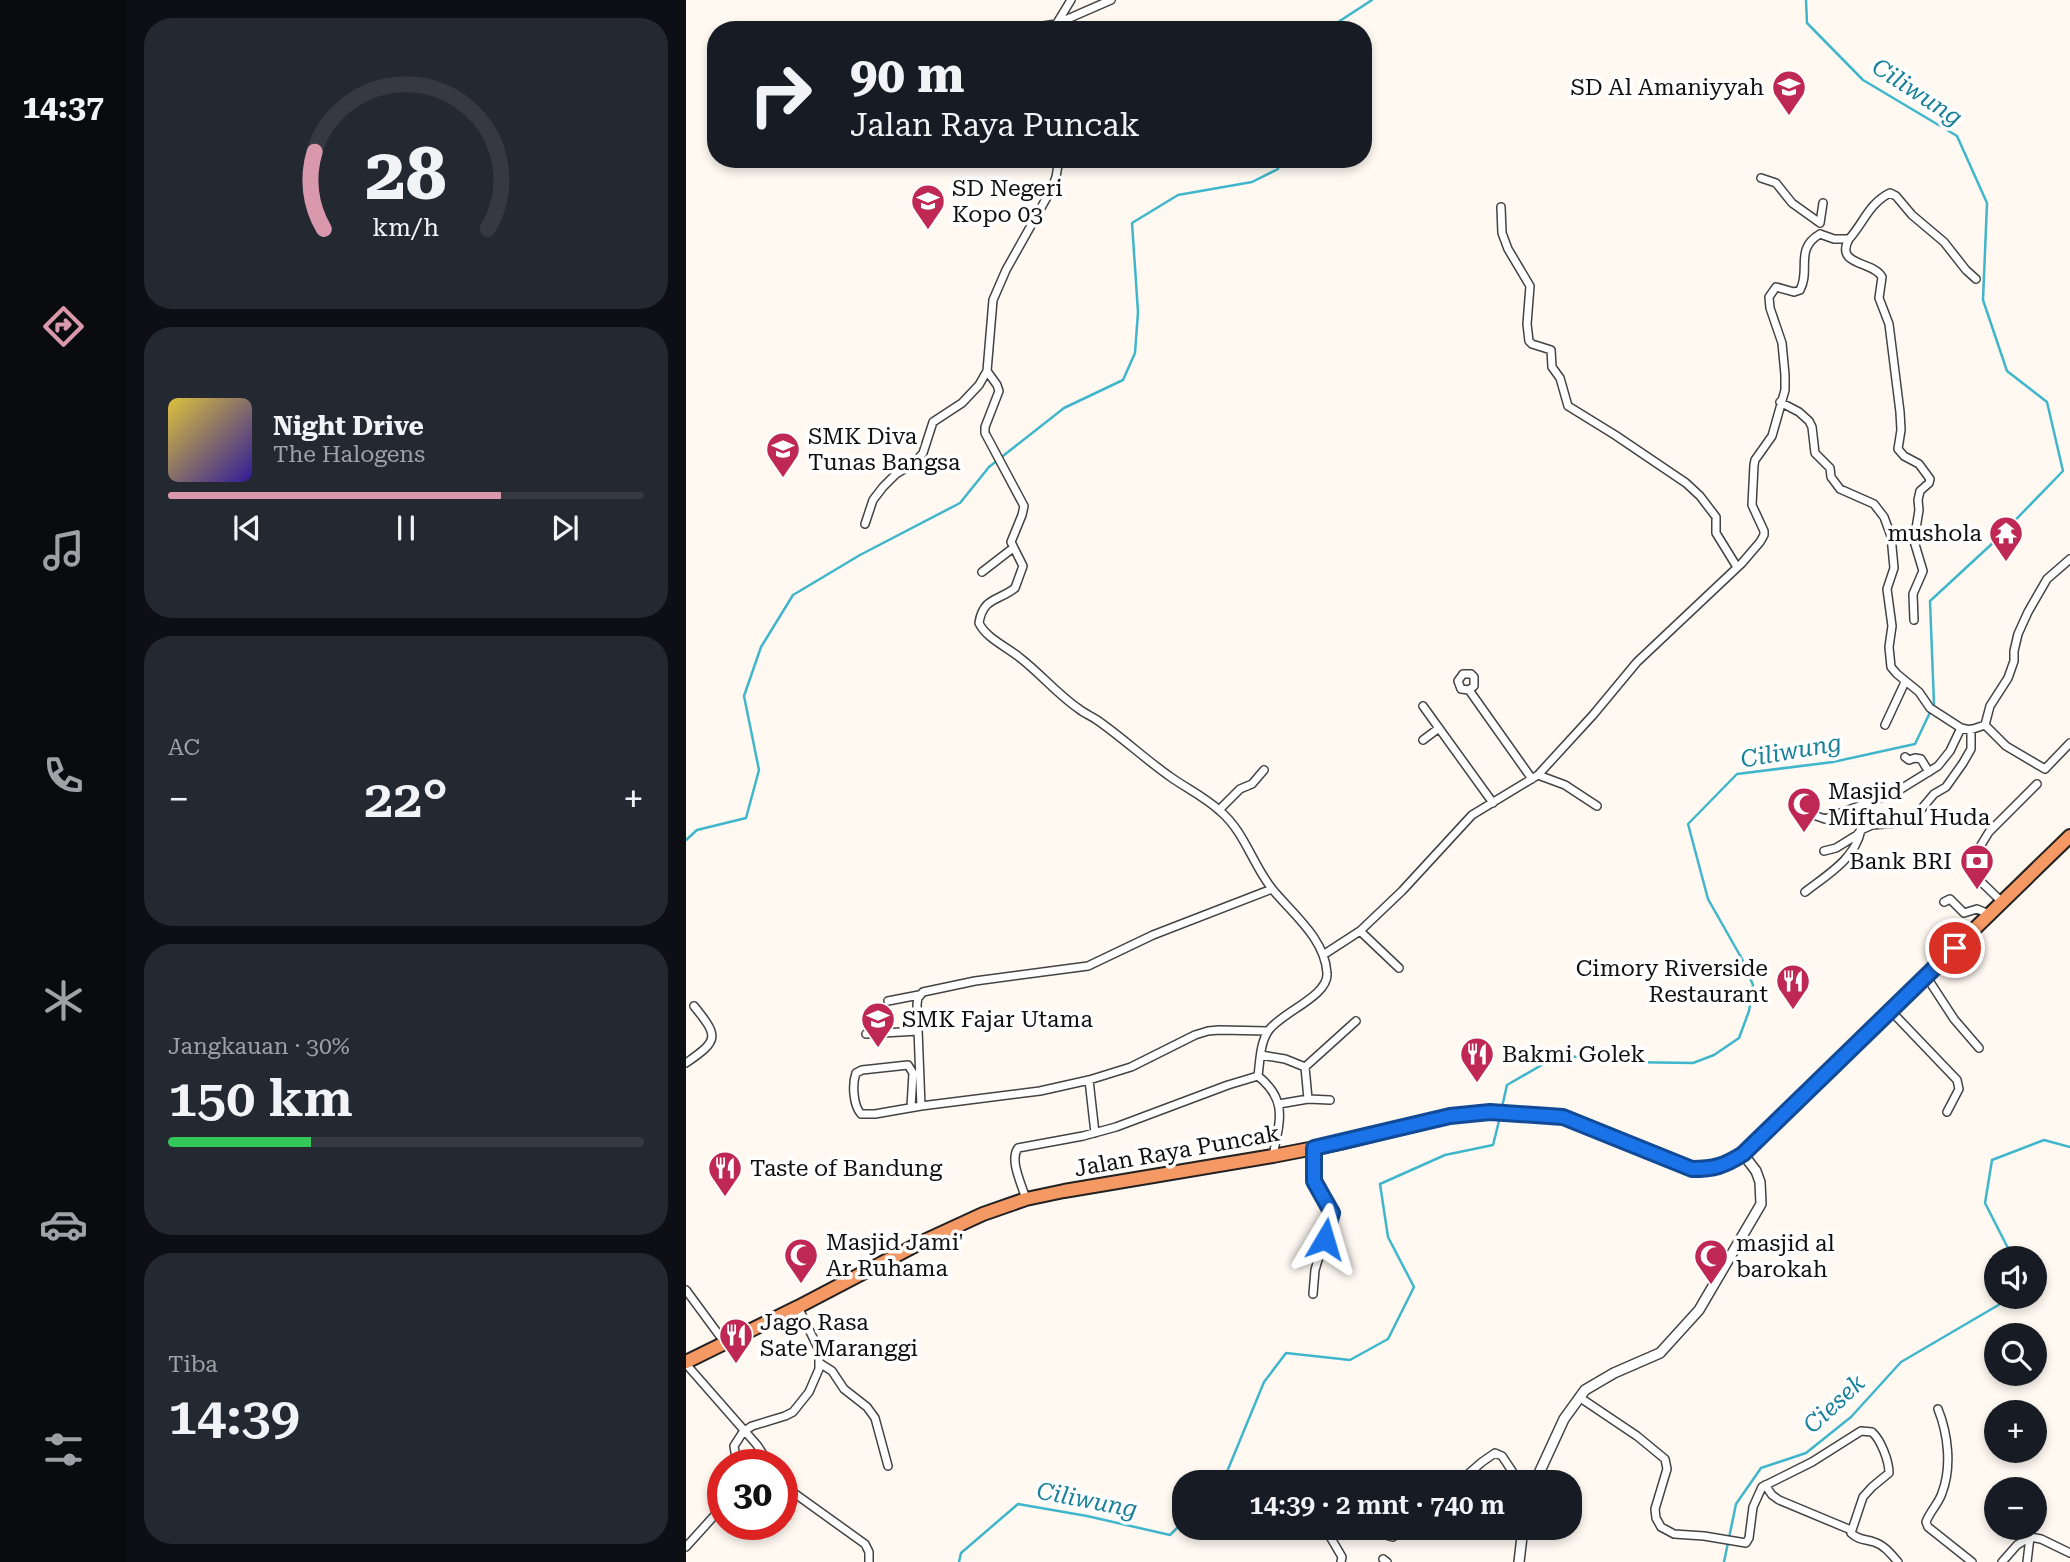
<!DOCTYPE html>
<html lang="id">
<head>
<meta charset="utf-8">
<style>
	body { margin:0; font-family:"Roboto Serif",serif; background:#242831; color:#f1f3f6; height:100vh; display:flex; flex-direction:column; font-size:26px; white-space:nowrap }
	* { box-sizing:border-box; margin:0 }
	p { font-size:23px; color:#9ea1a6 }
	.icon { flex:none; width:38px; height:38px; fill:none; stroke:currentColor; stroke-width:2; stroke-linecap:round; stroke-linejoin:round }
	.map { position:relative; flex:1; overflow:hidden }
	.side { display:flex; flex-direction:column; gap:18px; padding:18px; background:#0d0f14; width:560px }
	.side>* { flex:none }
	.banner { position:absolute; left:21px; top:21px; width:665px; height:147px; border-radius:28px; box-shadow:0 4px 10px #0003; background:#171b24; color:#f1f3f6; overflow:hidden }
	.controls { position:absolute; left:1298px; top:1246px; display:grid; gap:14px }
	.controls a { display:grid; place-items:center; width:63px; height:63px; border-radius:50%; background:#171b24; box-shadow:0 4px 10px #0003; font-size:35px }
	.speed { position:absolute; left:21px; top:1449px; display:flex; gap:14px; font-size:35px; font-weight:700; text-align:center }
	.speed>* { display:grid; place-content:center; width:91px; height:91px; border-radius:50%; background:#171b24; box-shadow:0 4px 10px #0003; line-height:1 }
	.speed .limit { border:10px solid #d22; background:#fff; color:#111 }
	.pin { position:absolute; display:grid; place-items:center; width:60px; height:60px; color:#fff; margin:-30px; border:4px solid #fff; border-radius:50%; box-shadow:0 2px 7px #0007 }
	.me { position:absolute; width:77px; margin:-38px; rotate:7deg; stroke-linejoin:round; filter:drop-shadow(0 0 5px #0008) }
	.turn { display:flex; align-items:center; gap:24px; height:147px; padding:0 28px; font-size:32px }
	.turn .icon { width:91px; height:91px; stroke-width:2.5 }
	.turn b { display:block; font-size:49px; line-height:60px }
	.big { font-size:52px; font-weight:600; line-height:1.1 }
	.side .tile { flex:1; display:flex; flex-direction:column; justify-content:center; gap:10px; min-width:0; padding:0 24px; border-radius:28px; background:#242831 }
	.side .dial { align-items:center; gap:0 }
	.dial svg { height:182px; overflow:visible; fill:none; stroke:#363941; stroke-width:7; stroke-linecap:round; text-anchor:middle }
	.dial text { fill:#f1f3f6; stroke:none }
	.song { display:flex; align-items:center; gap:21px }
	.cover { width:84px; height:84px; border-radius:10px; background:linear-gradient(135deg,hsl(50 70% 55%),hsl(250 70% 35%)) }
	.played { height:7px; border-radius:4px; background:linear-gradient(90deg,#da98ad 70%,#363941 70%) }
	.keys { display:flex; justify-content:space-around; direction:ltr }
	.heat { display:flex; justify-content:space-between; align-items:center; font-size:38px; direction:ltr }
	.charge { height:10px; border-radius:5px; background:linear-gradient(90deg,#34c759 30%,#363941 0) }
	.trip { position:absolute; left:486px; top:1470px; width:410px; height:70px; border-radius:28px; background:#171b24; box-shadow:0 4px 10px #0003; font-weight:600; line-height:70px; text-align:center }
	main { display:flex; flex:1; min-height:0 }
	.dock { display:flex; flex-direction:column; width:126px; justify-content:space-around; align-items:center; background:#090b0e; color:#9ea1a6 }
	.dock .icon { width:49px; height:49px }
	.dock .on { color:#da98ad }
	.dock b { font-size:32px; color:#f1f3f6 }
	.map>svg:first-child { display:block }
</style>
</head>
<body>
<main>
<nav class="dock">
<b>14:37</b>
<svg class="icon on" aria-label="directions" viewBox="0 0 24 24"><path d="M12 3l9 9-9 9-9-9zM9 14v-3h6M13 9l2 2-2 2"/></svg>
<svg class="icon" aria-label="music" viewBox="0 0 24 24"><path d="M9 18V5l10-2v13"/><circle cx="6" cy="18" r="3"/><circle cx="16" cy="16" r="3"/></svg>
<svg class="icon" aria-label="phone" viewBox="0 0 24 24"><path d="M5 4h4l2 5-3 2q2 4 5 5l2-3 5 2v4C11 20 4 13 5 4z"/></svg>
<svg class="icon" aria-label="climate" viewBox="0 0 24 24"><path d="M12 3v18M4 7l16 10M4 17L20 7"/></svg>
<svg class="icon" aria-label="car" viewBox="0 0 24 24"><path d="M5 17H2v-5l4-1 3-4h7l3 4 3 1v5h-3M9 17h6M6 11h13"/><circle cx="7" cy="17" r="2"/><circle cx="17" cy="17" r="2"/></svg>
<svg class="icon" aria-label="filters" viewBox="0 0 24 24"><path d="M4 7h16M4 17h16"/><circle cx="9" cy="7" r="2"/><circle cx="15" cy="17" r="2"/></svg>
</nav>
<section class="side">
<div class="tile dial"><svg viewBox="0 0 100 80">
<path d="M14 69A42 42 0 1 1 86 69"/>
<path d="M14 69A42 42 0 0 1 10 35" stroke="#da98ad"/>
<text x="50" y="56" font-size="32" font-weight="700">28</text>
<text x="50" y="72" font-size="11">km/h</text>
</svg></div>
<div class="tile">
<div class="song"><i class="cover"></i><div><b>Night Drive</b><p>The Halogens</p></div></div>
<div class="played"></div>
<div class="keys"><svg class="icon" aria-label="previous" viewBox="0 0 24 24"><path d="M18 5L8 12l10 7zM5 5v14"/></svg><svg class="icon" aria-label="pause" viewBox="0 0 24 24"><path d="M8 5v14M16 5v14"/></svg><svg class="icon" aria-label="next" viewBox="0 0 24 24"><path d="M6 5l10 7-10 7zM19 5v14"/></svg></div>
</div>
<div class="tile"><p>AC</p>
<div class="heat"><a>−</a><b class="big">22°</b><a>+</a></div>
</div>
<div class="tile"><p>Jangkauan · 30%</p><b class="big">150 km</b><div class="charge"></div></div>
<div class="tile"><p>Tiba</p><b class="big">14:39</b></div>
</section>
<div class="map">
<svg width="1384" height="1562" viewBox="0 0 1384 1562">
	<rect width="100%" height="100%" fill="#fff9f2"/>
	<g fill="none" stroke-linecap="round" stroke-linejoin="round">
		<path stroke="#3fb6cc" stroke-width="2.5" d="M640,30L686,0
			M0,840L11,830L60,818L73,770L58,696L75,647L107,595L174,555L274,503L303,467L378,408L437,380L449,353L452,312L446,223L492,195L566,182L592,169V159
			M816,1107L821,1085L873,1055L938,1062L1007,1063L1028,1055L1053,1038L1063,1011L1067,985L1056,959L1022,899L1002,824L1051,774L1147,762L1229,744L1248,704L1244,601L1309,541L1377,471L1361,402L1321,371L1297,300L1301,203L1271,136L1177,80L1121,23L1120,0
			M1327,1258L1299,1203L1306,1160L1358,1140L1384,1147
			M535,1482L538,1479L578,1382L600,1353L664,1360L702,1339L728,1287L702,1237L694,1184L759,1155L807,1145L814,1117
			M273,1562L275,1553L332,1504L401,1516L484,1535L499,1520
			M1038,1562L1050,1504L1075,1468L1120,1453L1165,1417L1215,1362L1321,1300L1323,1297"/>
		<g stroke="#434343" stroke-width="10">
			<path id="minor" d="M371,23L385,0
				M332,30L370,24L425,0
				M373,159L370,177L365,190L320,270L307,300L301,371L311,385L313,391L299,427V433L338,506L336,515L325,542L337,566L329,588C313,601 297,597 293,623C300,638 321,647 333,657C354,673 371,694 393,709C398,713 405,716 411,720C437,738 460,760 486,778C502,789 520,798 534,811C559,832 567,866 587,890C607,914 639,939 641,973C643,996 596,1012 583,1030C574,1042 574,1061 572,1076C603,1101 593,1122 587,1156
				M1075,178L1090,183L1106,203L1134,223
				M815,207L816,233L822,249L844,286L841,324L843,341L846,344L865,350L866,367L874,378L882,406L929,435L1000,483L1014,496L1030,517V533L1051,567
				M1134,223L1137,203
				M1134,234L1148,239H1163C1177,224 1183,203 1204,193L1210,196L1226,215L1258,242L1280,270L1290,279
				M1163,239C1148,266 1188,261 1196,277L1193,298L1203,324L1214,412L1215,430L1212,449L1218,456L1233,464L1244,479L1243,483L1234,491L1232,500L1233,510L1228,541L1237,571L1227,594L1228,620
				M1094,402L1113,412L1123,421L1126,427L1129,453L1144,468L1145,477L1154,489L1188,504L1198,517L1205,536L1208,568L1201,589L1206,626L1203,647L1205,667L1211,674L1233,692L1244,708L1275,728L1284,730L1299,725
				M179,524L187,500L197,487L210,474L228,463L237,453L247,422L276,403L293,385L301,371
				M296,572L327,548
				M783,690L788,686V677L785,674H777L772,681L775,689L783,690L846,779
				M737,706L807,803
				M1199,725L1219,682
				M1299,725L1304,706L1322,678L1328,661V651L1332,634L1342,612L1361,579L1384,559
				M1299,725L1320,746L1359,769L1384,743
				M737,740L753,728
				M1219,757L1223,760L1229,758L1235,759L1243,772
				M852,775L879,785L911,806
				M533,810L554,789L566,784L578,770
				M1122,813L1139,819L1210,792L1252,766L1264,751L1275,728
				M1138,851L1150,848L1171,835L1175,830L1186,825L1210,823L1232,813L1248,794L1260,787L1277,763L1285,749V729
				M1119,892C1141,875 1169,859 1175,830
				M1258,902L1264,899L1278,913L1291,909L1303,914
				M1316,902L1287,874L1283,868L1284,863L1303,832L1351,784
				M674,931L713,968
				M637,955L674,931L716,891L786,815L852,775L907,715L951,662L1056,563L1074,542L1078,535V531L1066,505L1068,465L1069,460L1086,436L1099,390V375L1096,343L1084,308L1083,297L1090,287L1108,292L1114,290C1125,270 1108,249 1134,234
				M1240,976L1268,1019L1293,1048
				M202,1001L233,995
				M1205,1011L1271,1080L1273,1089L1261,1112
				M582,1031L533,1030L522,1031L509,1035L445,1067L403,1080L354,1091L235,1106L231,1004L232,998L237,992L289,981L402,966L467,935L586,889
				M180,1034L232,1031
				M575,1055L599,1059L619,1067L622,1099
				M0,1063C33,1040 33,1037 8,1006
				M619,1067L670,1021
				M403,1080L409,1133
				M593,1104L622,1099L644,1100
				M225,1107L227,1073L222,1065L176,1070L170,1073C166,1084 167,1105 175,1114H189L235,1106
				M340,1199C336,1185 323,1160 332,1148L397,1136L430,1127L542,1085L572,1076
				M0,1290L39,1343
				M627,1294L629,1270L646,1213L628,1181V1148
				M0,1364L71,1445L84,1465
				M135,1364L146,1371L158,1389L181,1407L189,1418L202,1466
				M893,1397L951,1436L979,1459L981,1469L969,1509L970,1518L975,1527L988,1534L1018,1536L1060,1543L1063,1538L1067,1507L1076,1487L1126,1462L1175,1431L1186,1432C1195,1440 1203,1461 1203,1473L1186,1487L1177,1497L1165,1533C1172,1540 1179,1539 1188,1542C1198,1545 1205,1554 1212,1562
				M1252,1409C1262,1434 1266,1467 1256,1493C1253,1503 1244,1511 1240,1522L1242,1527L1286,1562
				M51,1465L48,1446L57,1432L66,1426L99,1416L107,1412L123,1392L133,1369V1350L112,1307
				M96,1480L108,1493L179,1544L183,1552V1562
				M773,1482L796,1462L809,1453L816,1456L828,1474L841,1482
				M1079,1485L1086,1495L1093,1500L1165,1530
				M639,1528L656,1557L655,1562
				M697,1528L703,1536L707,1537L718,1528
				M0,1547L37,1506
				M697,1559L701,1562
				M1316,1562L1331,1545L1344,1537
				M1341,1562L1344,1537L1355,1539L1384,1553"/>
		</g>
		<g stroke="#434343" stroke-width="12">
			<path id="tertiary" d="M849,1482L878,1419L899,1390L928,1373L974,1353L1013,1310L1075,1204L1074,1182L1070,1171L1057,1154
				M833,1562L837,1528"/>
		</g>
		<g stroke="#212121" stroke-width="16">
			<path id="trunk" d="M0,1362L112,1307L234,1243L297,1214L340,1199L378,1191L587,1156L654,1143L764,1116L804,1112L878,1117L1006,1169C1028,1168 1038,1166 1057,1154L1384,836"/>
		</g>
		<use href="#minor" stroke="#fff" stroke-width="7"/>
		<use href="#tertiary" stroke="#fff" stroke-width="9"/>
		<use href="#trunk" stroke="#f49864" stroke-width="12"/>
	</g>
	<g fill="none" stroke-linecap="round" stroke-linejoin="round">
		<g stroke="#114b97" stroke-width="18">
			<path id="route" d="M639,1239L646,1213L628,1181V1148L764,1116L804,1112L877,1117L1006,1169C1028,1169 1038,1166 1057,1154L1269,948"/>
		</g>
		<use href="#route" stroke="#1a73e8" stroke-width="12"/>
	</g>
	<defs>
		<g id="school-pin" transform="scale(1.75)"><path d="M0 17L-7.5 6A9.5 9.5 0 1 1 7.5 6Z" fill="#bf2854" stroke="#fff"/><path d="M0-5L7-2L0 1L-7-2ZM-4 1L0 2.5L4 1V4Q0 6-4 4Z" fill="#fff"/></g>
		<g id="temple-pin" transform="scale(1.75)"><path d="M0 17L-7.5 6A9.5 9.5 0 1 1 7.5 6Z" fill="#bf2854" stroke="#fff"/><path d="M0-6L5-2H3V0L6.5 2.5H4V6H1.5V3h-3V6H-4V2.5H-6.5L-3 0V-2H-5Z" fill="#fff"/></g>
		<g id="mosque-pin" transform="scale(1.75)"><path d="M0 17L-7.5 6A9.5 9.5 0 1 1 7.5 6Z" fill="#bf2854" stroke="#fff"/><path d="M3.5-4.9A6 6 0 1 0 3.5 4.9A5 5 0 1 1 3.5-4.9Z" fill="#fff"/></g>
		<g id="bank-pin" transform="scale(1.75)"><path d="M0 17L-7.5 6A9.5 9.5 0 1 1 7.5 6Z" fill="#bf2854" stroke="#fff"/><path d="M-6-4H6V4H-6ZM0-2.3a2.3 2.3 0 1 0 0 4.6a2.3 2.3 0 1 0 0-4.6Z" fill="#fff"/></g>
		<g id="restaurant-pin" transform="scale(1.75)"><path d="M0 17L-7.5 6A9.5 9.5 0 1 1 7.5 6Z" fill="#bf2854" stroke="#fff"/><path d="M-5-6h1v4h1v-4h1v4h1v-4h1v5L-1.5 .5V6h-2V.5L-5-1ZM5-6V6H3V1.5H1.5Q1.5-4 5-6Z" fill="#fff"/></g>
	</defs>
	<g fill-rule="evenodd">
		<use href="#school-pin" x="1103" y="87"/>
		<use href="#school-pin" x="242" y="201"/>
		<use href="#school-pin" x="97" y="449"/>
		<use href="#temple-pin" x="1320" y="533"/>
		<use href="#mosque-pin" x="1118" y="804"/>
		<use href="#bank-pin" x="1291" y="861"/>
		<use href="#restaurant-pin" x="1107" y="981"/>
		<use href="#school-pin" x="192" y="1019"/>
		<use href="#restaurant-pin" x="791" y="1054"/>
		<use href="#restaurant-pin" x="39" y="1168"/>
		<use href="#mosque-pin" x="115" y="1255"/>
		<use href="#mosque-pin" x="1025" y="1256"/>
		<use href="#restaurant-pin" x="50" y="1335"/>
	</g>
	<g text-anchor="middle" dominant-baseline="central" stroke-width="7" stroke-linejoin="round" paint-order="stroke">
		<g font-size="23" fill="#101010" stroke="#fff" text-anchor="start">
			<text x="1078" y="87" text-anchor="end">SD Al Amaniyyah</text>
			<text x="266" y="188">SD Negeri<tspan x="266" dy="26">Kopo 03</tspan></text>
			<text x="122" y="436">SMK Diva<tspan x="122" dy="26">Tunas Bangsa</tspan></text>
			<text x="1296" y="533" text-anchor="end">mushola</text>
			<text x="1142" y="791">Masjid<tspan x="1142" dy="26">Miftahul Huda</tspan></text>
			<text x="1266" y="861" text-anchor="end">Bank BRI</text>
			<text x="1082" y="968" text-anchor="end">Cimory Riverside<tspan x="1082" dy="26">Restaurant</tspan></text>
			<text x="216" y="1019">SMK Fajar Utama</text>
			<text x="816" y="1054">Bakmi Golek</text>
			<text x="64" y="1168">Taste of Bandung</text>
			<text x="140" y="1242">Masjid Jami'<tspan x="140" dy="26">Ar Ruhama</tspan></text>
			<text x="1050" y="1243">masjid al<tspan x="1050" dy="26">barokah</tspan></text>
			<text x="74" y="1322">Jago Rasa<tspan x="74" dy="26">Sate Maranggi</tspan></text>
		</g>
		<g font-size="23" fill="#101010" stroke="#fff">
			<text transform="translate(491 1151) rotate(-10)">Jalan Raya Puncak</text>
		</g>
		<g font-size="24" font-style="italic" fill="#19809a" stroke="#fff">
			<text transform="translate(1231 92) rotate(33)">Ciliwung</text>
			<text transform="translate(1105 751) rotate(-10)">Ciliwung</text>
			<text transform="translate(1148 1404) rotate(-43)">Ciesek</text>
			<text transform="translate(401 1500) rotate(11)">Ciliwung</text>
		</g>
	</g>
</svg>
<div class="controls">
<a><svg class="icon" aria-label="sound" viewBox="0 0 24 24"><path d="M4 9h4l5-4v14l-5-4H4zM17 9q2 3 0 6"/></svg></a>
<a><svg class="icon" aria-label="search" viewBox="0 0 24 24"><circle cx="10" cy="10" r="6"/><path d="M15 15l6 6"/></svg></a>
<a>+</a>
<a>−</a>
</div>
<div class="speed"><div class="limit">30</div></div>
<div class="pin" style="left:1269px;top:948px;background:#d93025"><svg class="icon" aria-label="arrive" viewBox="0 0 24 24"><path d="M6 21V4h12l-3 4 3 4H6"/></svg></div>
<svg class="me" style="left:639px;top:1239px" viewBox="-20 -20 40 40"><path d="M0-17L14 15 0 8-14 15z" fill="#1a73e8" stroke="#fff" stroke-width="4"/></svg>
<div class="trip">14:39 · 2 mnt · 740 m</div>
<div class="banner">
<div class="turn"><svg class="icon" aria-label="right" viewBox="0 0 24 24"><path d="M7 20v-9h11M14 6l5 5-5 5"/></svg><div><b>90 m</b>Jalan Raya Puncak</div></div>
</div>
</div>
</main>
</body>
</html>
